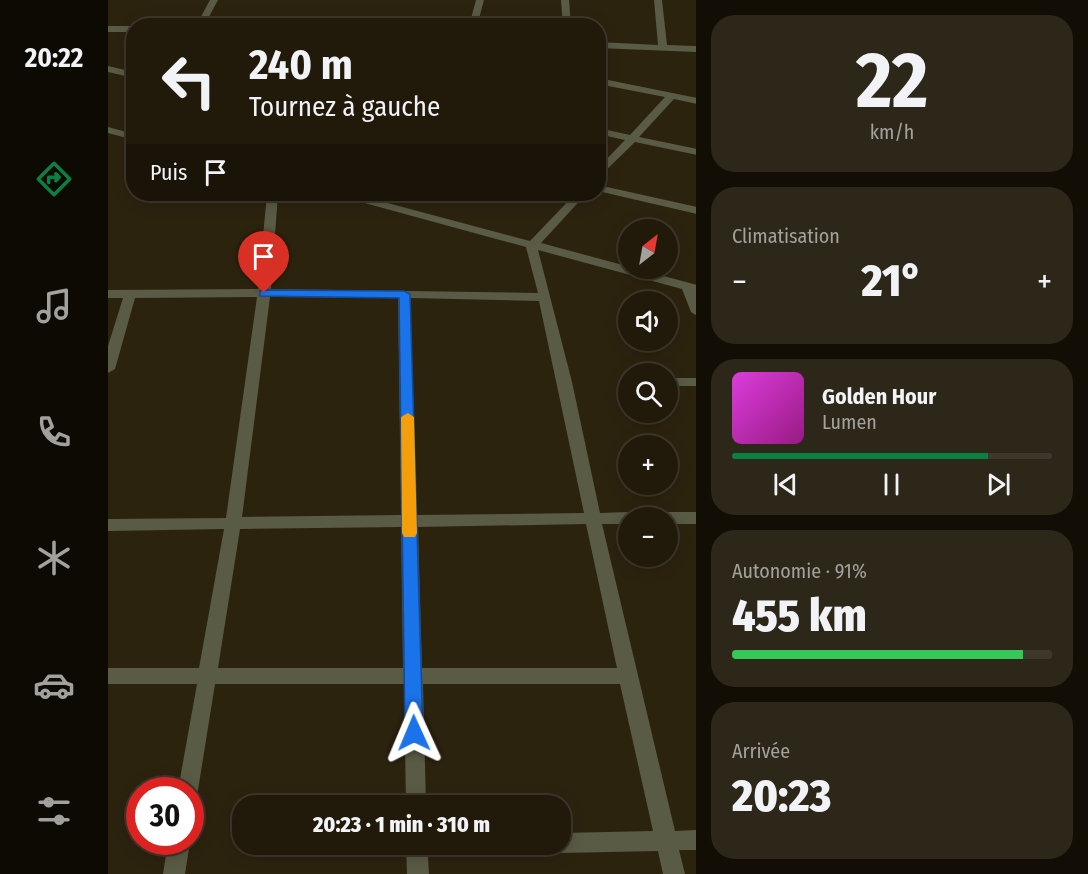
<!DOCTYPE html>
<html lang="fr">
<head>
<meta charset="utf-8">
<style>
	body { margin:0; font-family:"Fira Sans Condensed",sans-serif; background:#2d2719; color:#f1f3f6; height:100vh; display:flex; flex-direction:column; font-size:22px; white-space:nowrap }
	* { box-sizing:border-box; margin:0 }
	p { font-size:20px; color:#a2a19d }
	.icon { flex:none; width:33px; height:33px; fill:none; stroke:currentColor; stroke-width:2; stroke-linecap:round; stroke-linejoin:round }
	.map { position:relative; flex:1; overflow:hidden }
	.panel { display:flex; flex-direction:column; gap:15px; padding:15px; background:#120e06; width:392px }
	.panel>* { flex:none }
	.top-card { position:absolute; left:18px; top:18px; width:480px; height:183px; border-radius:24px; box-shadow:0 3px 15px #0003,0 0 0 2px #3e382c; background:#211a0b; color:#f1f3f6; overflow:hidden }
	.needle { width:39px; rotate:31deg }
	.fabs { position:absolute; left:510px; top:219px; display:grid; gap:12px }
	.fabs a { display:grid; place-items:center; width:60px; height:60px; border-radius:50%; background:#211a0b; box-shadow:0 3px 15px #0003,0 0 0 2px #3e382c; font-size:30px }
	.speed { position:absolute; left:18px; top:777px; display:flex; gap:12px; font-size:30px; font-weight:700; text-align:center }
	.speed>* { display:grid; place-content:center; width:78px; height:78px; border-radius:50%; background:#211a0b; box-shadow:0 3px 15px #0003,0 0 0 2px #3e382c; line-height:1 }
	.speed .limit { border:9px solid #d22; background:#fff; color:#111 }
	.pin { position:absolute; display:grid; place-items:center; width:51px; height:51px; color:#fff; margin:-62px -26px; border-radius:50% 50% 50% 0; rotate:-45deg; box-shadow:0 0 6px #0007 }
	.pin .icon { rotate:45deg }
	.me { position:absolute; width:66px; margin:-33px; rotate:359deg; stroke-linejoin:round; filter:drop-shadow(0 0 4px #0008) }
	.turn { display:flex; align-items:center; gap:21px; height:126px; padding:0 24px; font-size:27px }
	.turn .icon { width:78px; height:78px; stroke-width:2.5 }
	.turn b { display:block; font-size:42px; line-height:51px }
	.then { display:flex; align-items:center; height:57px; padding:0 24px; background:#0003; gap:12px; font-size:22px }
	.big { font-size:45px; font-weight:800; line-height:1.1 }
	.panel .widget { flex:1; display:flex; flex-direction:column; justify-content:center; gap:9px; min-width:0; padding:0 21px; border-radius:24px; background:#2d2719 }
	.panel .dial { align-items:center; gap:0 }
	.dial b { font-size:78px; line-height:1 }
	.song { display:flex; align-items:center; gap:18px }
	.cover { width:72px; height:72px; border-radius:9px; background:linear-gradient(135deg,hsl(300 70% 55%),hsl(310 70% 35%)) }
	.played { height:6px; border-radius:3px; background:linear-gradient(90deg,#0b8043 80%,#3e382c 80%) }
	.keys { display:flex; justify-content:space-around; direction:ltr }
	.heat { display:flex; justify-content:space-between; align-items:center; font-size:33px; direction:ltr }
	.charge { height:9px; border-radius:4px; background:linear-gradient(90deg,#34c759 91%,#3e382c 0) }
	.trip { position:absolute; left:124px; top:795px; width:339px; height:60px; border-radius:24px; background:#211a0b; box-shadow:0 3px 15px #0003,0 0 0 2px #3e382c; font-weight:800; line-height:60px; text-align:center }
	main { display:flex; flex:1; min-height:0 }
	.tab-bar { display:flex; flex-direction:column; width:108px; justify-content:space-around; align-items:center; background:#0d0a04; color:#a2a19d }
	.tab-bar .icon { width:42px; height:42px }
	.tab-bar .selected { color:#0b8043 }
	.tab-bar b { font-size:27px; color:#f1f3f6 }
	.map>svg:first-child { display:block }
</style>
</head>
<body>
<main>
<nav class="tab-bar">
<b>20:22</b>
<svg class="icon selected" aria-label="directions" viewBox="0 0 24 24"><path d="M12 3l9 9-9 9-9-9zM9 14v-3h6M13 9l2 2-2 2"/></svg>
<svg class="icon" aria-label="music" viewBox="0 0 24 24"><path d="M9 18V5l10-2v13"/><circle cx="6" cy="18" r="3"/><circle cx="16" cy="16" r="3"/></svg>
<svg class="icon" aria-label="phone" viewBox="0 0 24 24"><path d="M5 4h4l2 5-3 2q2 4 5 5l2-3 5 2v4C11 20 4 13 5 4z"/></svg>
<svg class="icon" aria-label="climate" viewBox="0 0 24 24"><path d="M12 3v18M4 7l16 10M4 17L20 7"/></svg>
<svg class="icon" aria-label="car" viewBox="0 0 24 24"><path d="M5 17H2v-5l4-1 3-4h7l3 4 3 1v5h-3M9 17h6M6 11h13"/><circle cx="7" cy="17" r="2"/><circle cx="17" cy="17" r="2"/></svg>
<svg class="icon" aria-label="filters" viewBox="0 0 24 24"><path d="M4 7h16M4 17h16"/><circle cx="9" cy="7" r="2"/><circle cx="15" cy="17" r="2"/></svg>
</nav>
<div class="map">
<svg width="589" height="874" viewBox="0 0 589 874">
	<rect width="100%" height="100%" fill="#2c230f"/>
	<g fill="none" stroke-linecap="round" stroke-linejoin="round">
		<path fill="#595b45" fill-rule="evenodd" d="M102,0H110L96,26H88Z
			M368,0H376L369,26H361Z
			M453,0H461L463,26H455Z
			M546,0H554L559,45L589,46V52L490,48V42L550,45Z
			M0,26H26V32H0Z
			M0,66L26,72V78L0,72Z
			M490,78L589,98V104L566,99L531,137L589,149V155L527,142L490,178V168L517,140L490,134V128L522,135L557,97L490,84Z
			M0,127L26,134V140L0,133Z
			M490,185L589,207V214L490,191Z
			M159,194H170L163,289L430,293L418,247L231,196L230,194H246L422,241L467,194H478L433,243L589,285V316L583,312L574,289L430,250L464,382L492,513L520,512L528,518H520V524H494L567,831L589,830V850H571L577,874H555L550,851L453,853L445,850L443,844H453V833L545,831L512,684H315L318,806H298L296,684H107L90,790L87,796L82,798V790H70L89,684H0V668H91L116,529L0,531V519L118,518L149,297L27,298L7,369L0,373V346L15,298H0V290L150,289ZM162,297L290,298L293,515L134,517ZM302,298L431,301L476,513L309,515ZM478,524L509,668H314L310,527ZM293,527L295,668H110L132,529Z
			M560,378H589V386H560Z
			M560,512H589V524H560V518H552Z
			M60,842H82L77,874H55Z
			M298,844H419L416,851L408,854L320,857L321,874H299Z"/>
	</g>
	<path fill="#1a73e8" stroke="#114b97" stroke-width="1.5" d="M156,290L296,291L302,294L315,733L312,738L306,741L299,738L297,733L291,298L152,296V291Z"/>
	<path fill="#f59e0b" d="M300,413L306,417L309,533L307,537H296L294,533L293,417Z"/>
</svg>
<div class="fabs">
<a><svg class="needle" viewBox="-14 -14 28 28"><path d="M0-13l5 13h-10z" fill="#e53935"/><path d="M0 13l5-13h-10z" fill="#a2a19d"/></svg></a>
<a><svg class="icon" aria-label="sound" viewBox="0 0 24 24"><path d="M4 9h4l5-4v14l-5-4H4zM17 9q2 3 0 6"/></svg></a>
<a><svg class="icon" aria-label="search" viewBox="0 0 24 24"><circle cx="10" cy="10" r="6"/><path d="M15 15l6 6"/></svg></a>
<a>+</a>
<a>−</a>
</div>
<div class="speed"><div class="limit">30</div></div>
<div class="pin" style="left:156px;top:293px;background:#d93025"><svg class="icon" aria-label="arrive" viewBox="0 0 24 24"><path d="M6 21V4h12l-3 4 3 4H6"/></svg></div>
<svg class="me" style="left:306px;top:733px" viewBox="-20 -20 40 40"><path d="M0-17L14 15 0 8-14 15z" fill="#1a73e8" stroke="#fff" stroke-width="4"/></svg>
<div class="trip">20:23 · 1 min · 310 m</div>
<div class="top-card">
<div class="turn"><svg class="icon" aria-label="left" viewBox="0 0 24 24"><path d="M17 20v-9H6M10 6l-5 5 5 5"/></svg><div><b>240 m</b>Tournez à gauche</div></div>
<div class="then">Puis<svg class="icon" aria-label="arrive" viewBox="0 0 24 24"><path d="M6 21V4h12l-3 4 3 4H6"/></svg></div>
</div>
</div>
<section class="panel">
<div class="widget dial"><b>22</b><p>km/h</p></div>
<div class="widget"><p>Climatisation</p>
<div class="heat"><a>−</a><b class="big">21°</b><a>+</a></div>
</div>
<div class="widget">
<div class="song"><i class="cover"></i><div><b>Golden Hour</b><p>Lumen</p></div></div>
<div class="played"></div>
<div class="keys"><svg class="icon" aria-label="previous" viewBox="0 0 24 24"><path d="M18 5L8 12l10 7zM5 5v14"/></svg><svg class="icon" aria-label="pause" viewBox="0 0 24 24"><path d="M8 5v14M16 5v14"/></svg><svg class="icon" aria-label="next" viewBox="0 0 24 24"><path d="M6 5l10 7-10 7zM19 5v14"/></svg></div>
</div>
<div class="widget"><p>Autonomie · 91%</p><b class="big">455 km</b><div class="charge"></div></div>
<div class="widget"><p>Arrivée</p><b class="big">20:23</b></div>
</section>
</main>
</body>
</html>
